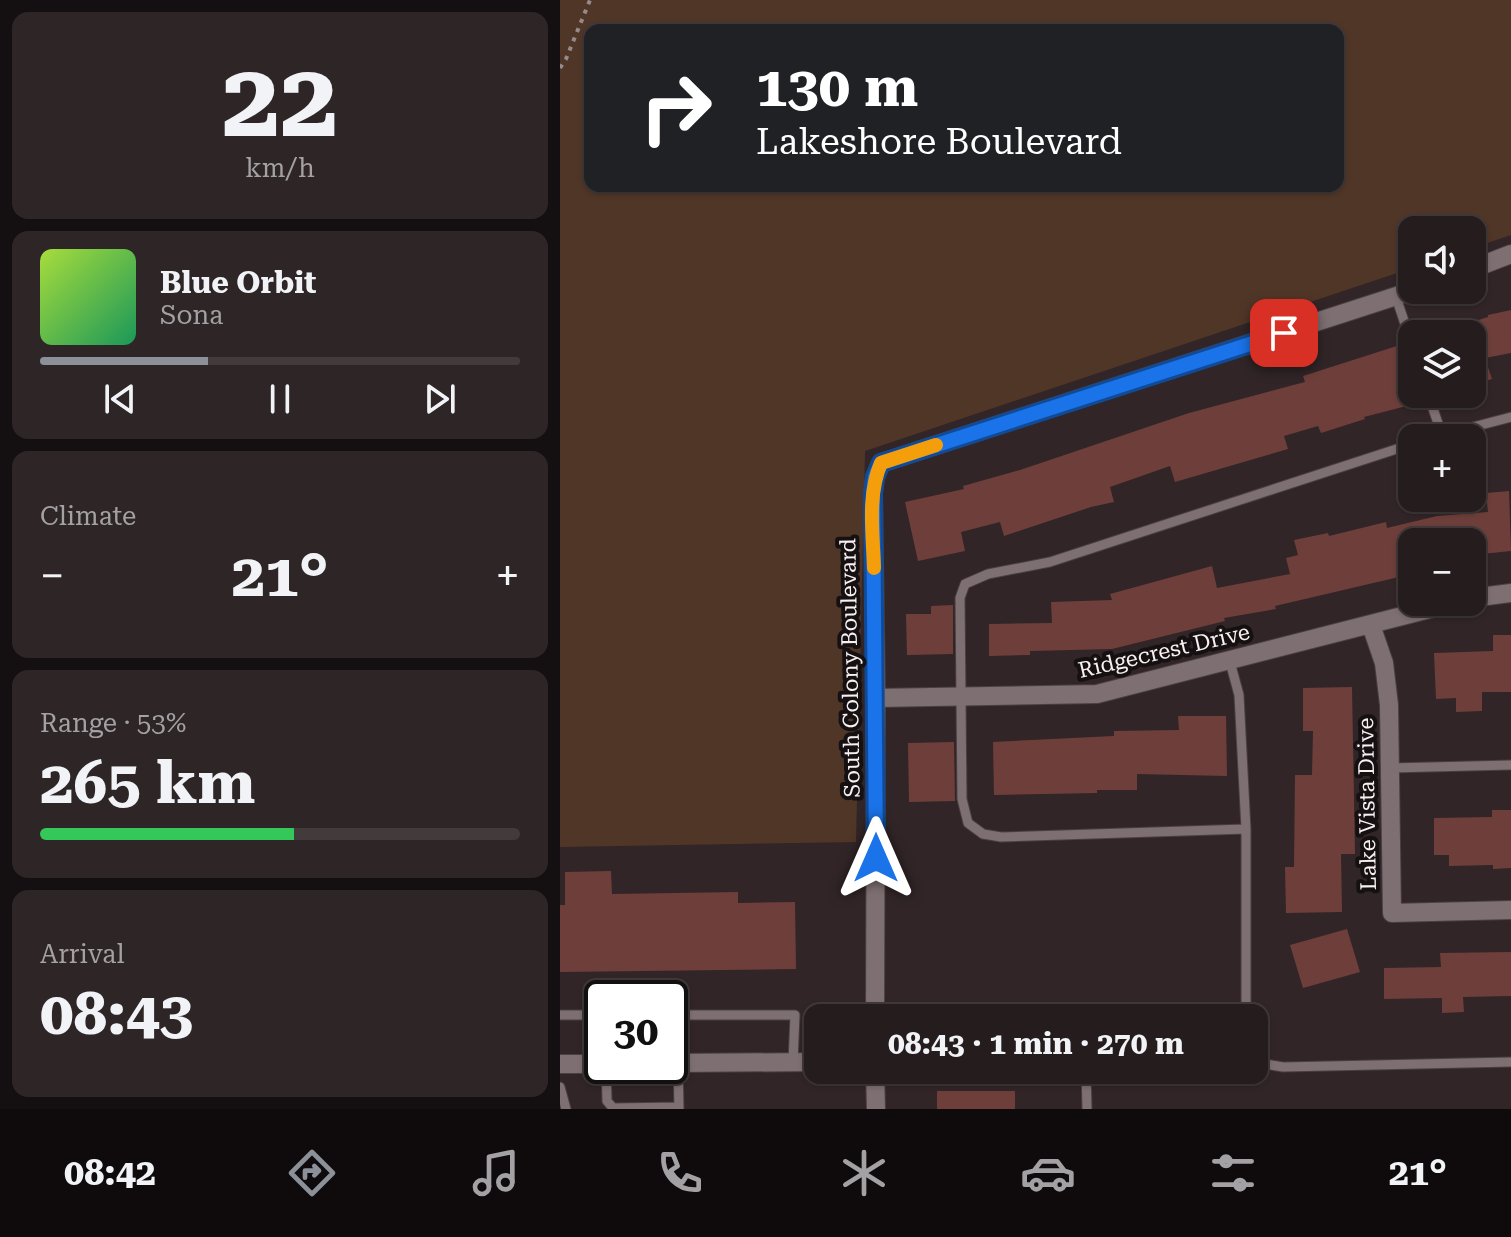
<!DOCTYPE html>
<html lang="en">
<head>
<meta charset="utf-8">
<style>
	body { margin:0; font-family:"Roboto Serif",serif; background:#2d2526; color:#f1f3f6; height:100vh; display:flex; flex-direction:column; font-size:30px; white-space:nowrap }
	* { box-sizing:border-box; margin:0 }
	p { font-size:26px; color:#a3a1a4 }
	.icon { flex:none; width:44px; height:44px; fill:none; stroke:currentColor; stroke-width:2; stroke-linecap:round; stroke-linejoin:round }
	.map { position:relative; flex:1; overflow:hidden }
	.drawer { display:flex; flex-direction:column; gap:12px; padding:12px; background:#140f10; width:560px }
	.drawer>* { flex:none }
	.guide { position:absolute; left:24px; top:24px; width:760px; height:168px; border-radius:16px; box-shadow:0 2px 6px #0004,0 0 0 2px #423a3b; background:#202124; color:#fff; overflow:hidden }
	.fabs { position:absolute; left:838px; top:216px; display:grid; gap:16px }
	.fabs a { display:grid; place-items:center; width:88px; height:88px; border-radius:16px; background:#251c1d; box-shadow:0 2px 6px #0004,0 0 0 2px #423a3b; font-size:40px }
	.speed { position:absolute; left:24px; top:980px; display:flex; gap:16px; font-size:40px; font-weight:700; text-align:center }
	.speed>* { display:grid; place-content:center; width:104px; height:104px; border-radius:50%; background:#251c1d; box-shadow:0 2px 6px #0004,0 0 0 2px #423a3b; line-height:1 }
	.speed .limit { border:4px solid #111; border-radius:12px; background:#fff; color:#111 }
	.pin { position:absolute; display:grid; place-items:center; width:68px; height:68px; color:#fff; margin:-34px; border-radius:16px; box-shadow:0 4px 12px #0006 }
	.me { position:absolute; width:88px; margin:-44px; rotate:0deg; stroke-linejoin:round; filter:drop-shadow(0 0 6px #0008) }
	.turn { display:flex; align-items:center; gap:28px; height:168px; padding:0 40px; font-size:36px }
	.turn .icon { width:104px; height:104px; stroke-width:2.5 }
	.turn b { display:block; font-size:56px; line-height:68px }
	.big { font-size:60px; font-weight:700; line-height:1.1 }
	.drawer .card { flex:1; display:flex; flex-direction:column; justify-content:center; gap:12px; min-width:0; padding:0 28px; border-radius:16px; background:#2d2526 }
	.drawer .dial { align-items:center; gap:0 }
	.dial b { font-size:104px; line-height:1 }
	.song { display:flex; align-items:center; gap:24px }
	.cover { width:96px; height:96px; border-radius:12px; background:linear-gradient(135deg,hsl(80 70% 55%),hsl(150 70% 35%)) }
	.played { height:8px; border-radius:4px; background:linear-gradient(90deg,#8c9099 35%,#423a3b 35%) }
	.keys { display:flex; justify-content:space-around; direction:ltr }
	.heat { display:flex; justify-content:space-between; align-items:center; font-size:44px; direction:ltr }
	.charge { height:12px; border-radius:6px; background:linear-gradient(90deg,#34c759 53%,#423a3b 0) }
	.trip { position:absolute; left:244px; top:1004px; width:464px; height:80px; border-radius:16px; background:#251c1d; box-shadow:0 2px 6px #0004,0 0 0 2px #423a3b; font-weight:700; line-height:80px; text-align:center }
	.menu { display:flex; height:128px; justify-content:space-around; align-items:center; background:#0f0b0c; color:#a3a1a4 }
	.menu .icon { width:56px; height:56px }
	.menu .on { color:#8c9099 }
	.menu b { font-size:36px; color:#f1f3f6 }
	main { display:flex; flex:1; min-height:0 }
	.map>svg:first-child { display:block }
</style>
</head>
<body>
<main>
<section class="drawer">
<div class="card dial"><b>22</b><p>km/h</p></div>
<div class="card">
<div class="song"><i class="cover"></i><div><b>Blue Orbit</b><p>Sona</p></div></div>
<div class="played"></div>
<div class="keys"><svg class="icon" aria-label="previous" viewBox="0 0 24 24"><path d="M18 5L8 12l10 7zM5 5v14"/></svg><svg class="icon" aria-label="pause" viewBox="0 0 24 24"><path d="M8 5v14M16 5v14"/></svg><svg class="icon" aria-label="next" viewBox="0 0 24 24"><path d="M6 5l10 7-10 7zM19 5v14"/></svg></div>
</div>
<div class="card"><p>Climate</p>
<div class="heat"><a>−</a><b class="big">21°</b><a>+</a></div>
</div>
<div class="card"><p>Range · 53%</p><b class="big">265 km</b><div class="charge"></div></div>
<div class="card"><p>Arrival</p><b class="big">08:43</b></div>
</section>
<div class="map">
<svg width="951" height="1109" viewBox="0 0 951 1109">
	<rect width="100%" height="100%" fill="#312527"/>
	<path fill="#503627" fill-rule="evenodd" d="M0,0H951V235L912,248V230H852V268L305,451L296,842L0,847ZM30,30H778V186H30Z"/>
	<path fill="#6e3f3a" d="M951,310V353L925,358L932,379L912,385V322L928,317V315Z
		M843,344L852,381V394H855L858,403L804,417L805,419L761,433L758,426L724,436L728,449L615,482L610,466L550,487L554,502L531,507L444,536L440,522L401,532L405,551L358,561L345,502L404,489L403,486L460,470L629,413L745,382L743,376Z
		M949,491L951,551L912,555V542H852V569L838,573L839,577L715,606L716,609L664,618L665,621L552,649L470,651V655L429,656V624L492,623L491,602L552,600L550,594L652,566L657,588L730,574L726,558L738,555L734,540L768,533L769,536L826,522L827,528L877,516L928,512L926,493Z
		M393,605V654L347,655L346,614H371V606Z
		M933,635H951V692H922V711L896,712V698L876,699L874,653L933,651Z
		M792,687L795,854H781L782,912L726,913L725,867H734L735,775H752L753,731H743V688Z
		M618,716H666L667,776L577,774V790H537V793L434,795L433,742L554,736V731L619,730Z
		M394,742L395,801L349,802L348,743Z
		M932,810H951V868L933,869V865L889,866V855H874V818L932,817Z
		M51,871L52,894L178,892V903L235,902L236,969L0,972V905H5V872Z
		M787,929L800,972L743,988L730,945Z
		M951,952V996L903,997L904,1012L882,1013V998L824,999V968L881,967L880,953Z
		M377,1091H455V1109H377Z"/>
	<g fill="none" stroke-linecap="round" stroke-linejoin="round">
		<g stroke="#4a4042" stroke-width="11">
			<path id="service" d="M836,297L852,345
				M868,394L882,435
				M871,438L951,417
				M670,662L679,695L686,829V1018
				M830,768L951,765
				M686,829L441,837L423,834L408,823L402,799L400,598L405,584L428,574L490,562L852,444
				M0,1015H42
				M110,1015H235L233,1062
				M694,1054L705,1064L723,1067L951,1062
				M118,1063L119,1109
				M46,1066L47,1101L53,1108L119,1107
				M526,1070L527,1109
				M0,1087L6,1109"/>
		</g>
		<g stroke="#4a4042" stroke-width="20">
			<path id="minor" d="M912,269L951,254
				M912,598L951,593
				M811,625L824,663L829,705L832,913L951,910
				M316,698L537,694L897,602
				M315,1018L316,698L313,493L315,477L321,463L855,290
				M110,1063L258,1062
				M0,1064H42
				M315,1070L316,1109"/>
		</g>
		<path stroke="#958b8d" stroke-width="4" stroke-dasharray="4 6" stroke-linecap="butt" d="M0,68L6,59L30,0"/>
		<use href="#service" stroke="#7e6f72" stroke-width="9"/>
		<use href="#minor" stroke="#7e6f72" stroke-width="18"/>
	</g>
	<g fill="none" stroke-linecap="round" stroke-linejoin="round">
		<g stroke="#114b97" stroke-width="20">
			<path id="route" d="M316,858L313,493L315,477L321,463L724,333"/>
		</g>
		<use href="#route" stroke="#1a73e8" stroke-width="14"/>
		<path stroke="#f59e0b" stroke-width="14" d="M314,568C313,534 307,495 321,463L376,445"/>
	</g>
	<g text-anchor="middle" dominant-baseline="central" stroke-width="8" stroke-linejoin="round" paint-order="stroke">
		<g font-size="22" fill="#f9f0f2" stroke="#151011">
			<text transform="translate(604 651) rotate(-13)">Ridgecrest Drive</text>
			<text transform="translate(290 668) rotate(-91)">South Colony Boulevard</text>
			<text transform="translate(807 804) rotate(-91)">Lake Vista Drive</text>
		</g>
	</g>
</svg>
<div class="fabs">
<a><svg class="icon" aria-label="sound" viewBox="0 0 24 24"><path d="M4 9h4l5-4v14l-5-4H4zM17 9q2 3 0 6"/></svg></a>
<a><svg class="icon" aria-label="layers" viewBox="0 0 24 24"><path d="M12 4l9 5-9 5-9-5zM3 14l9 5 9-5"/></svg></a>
<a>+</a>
<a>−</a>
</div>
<div class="speed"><div class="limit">30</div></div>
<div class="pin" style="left:724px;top:333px;background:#d93025"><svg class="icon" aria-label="arrive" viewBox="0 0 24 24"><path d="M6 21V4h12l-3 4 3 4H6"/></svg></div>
<svg class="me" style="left:316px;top:858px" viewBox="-20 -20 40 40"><path d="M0-17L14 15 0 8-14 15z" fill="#1a73e8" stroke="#fff" stroke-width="4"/></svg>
<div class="trip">08:43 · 1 min · 270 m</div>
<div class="guide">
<div class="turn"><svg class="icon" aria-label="right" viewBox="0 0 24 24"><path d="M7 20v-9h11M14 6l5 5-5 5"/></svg><div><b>130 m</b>Lakeshore Boulevard</div></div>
</div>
</div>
</main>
<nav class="menu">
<b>08:42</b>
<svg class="icon on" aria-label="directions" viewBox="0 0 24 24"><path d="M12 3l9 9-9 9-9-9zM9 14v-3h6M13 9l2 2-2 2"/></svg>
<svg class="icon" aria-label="music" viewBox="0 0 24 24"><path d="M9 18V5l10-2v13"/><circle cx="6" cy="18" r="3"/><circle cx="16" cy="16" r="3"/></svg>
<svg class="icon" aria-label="phone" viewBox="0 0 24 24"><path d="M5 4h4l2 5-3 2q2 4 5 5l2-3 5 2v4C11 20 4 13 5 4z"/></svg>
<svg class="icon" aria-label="climate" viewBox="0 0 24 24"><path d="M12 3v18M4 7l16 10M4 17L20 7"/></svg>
<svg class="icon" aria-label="car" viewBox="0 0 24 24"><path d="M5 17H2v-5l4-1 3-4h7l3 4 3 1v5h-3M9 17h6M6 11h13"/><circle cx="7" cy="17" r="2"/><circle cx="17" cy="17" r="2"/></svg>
<svg class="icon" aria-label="filters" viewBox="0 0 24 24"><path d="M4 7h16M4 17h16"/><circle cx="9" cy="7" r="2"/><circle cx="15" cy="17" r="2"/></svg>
<b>21°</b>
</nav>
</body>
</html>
